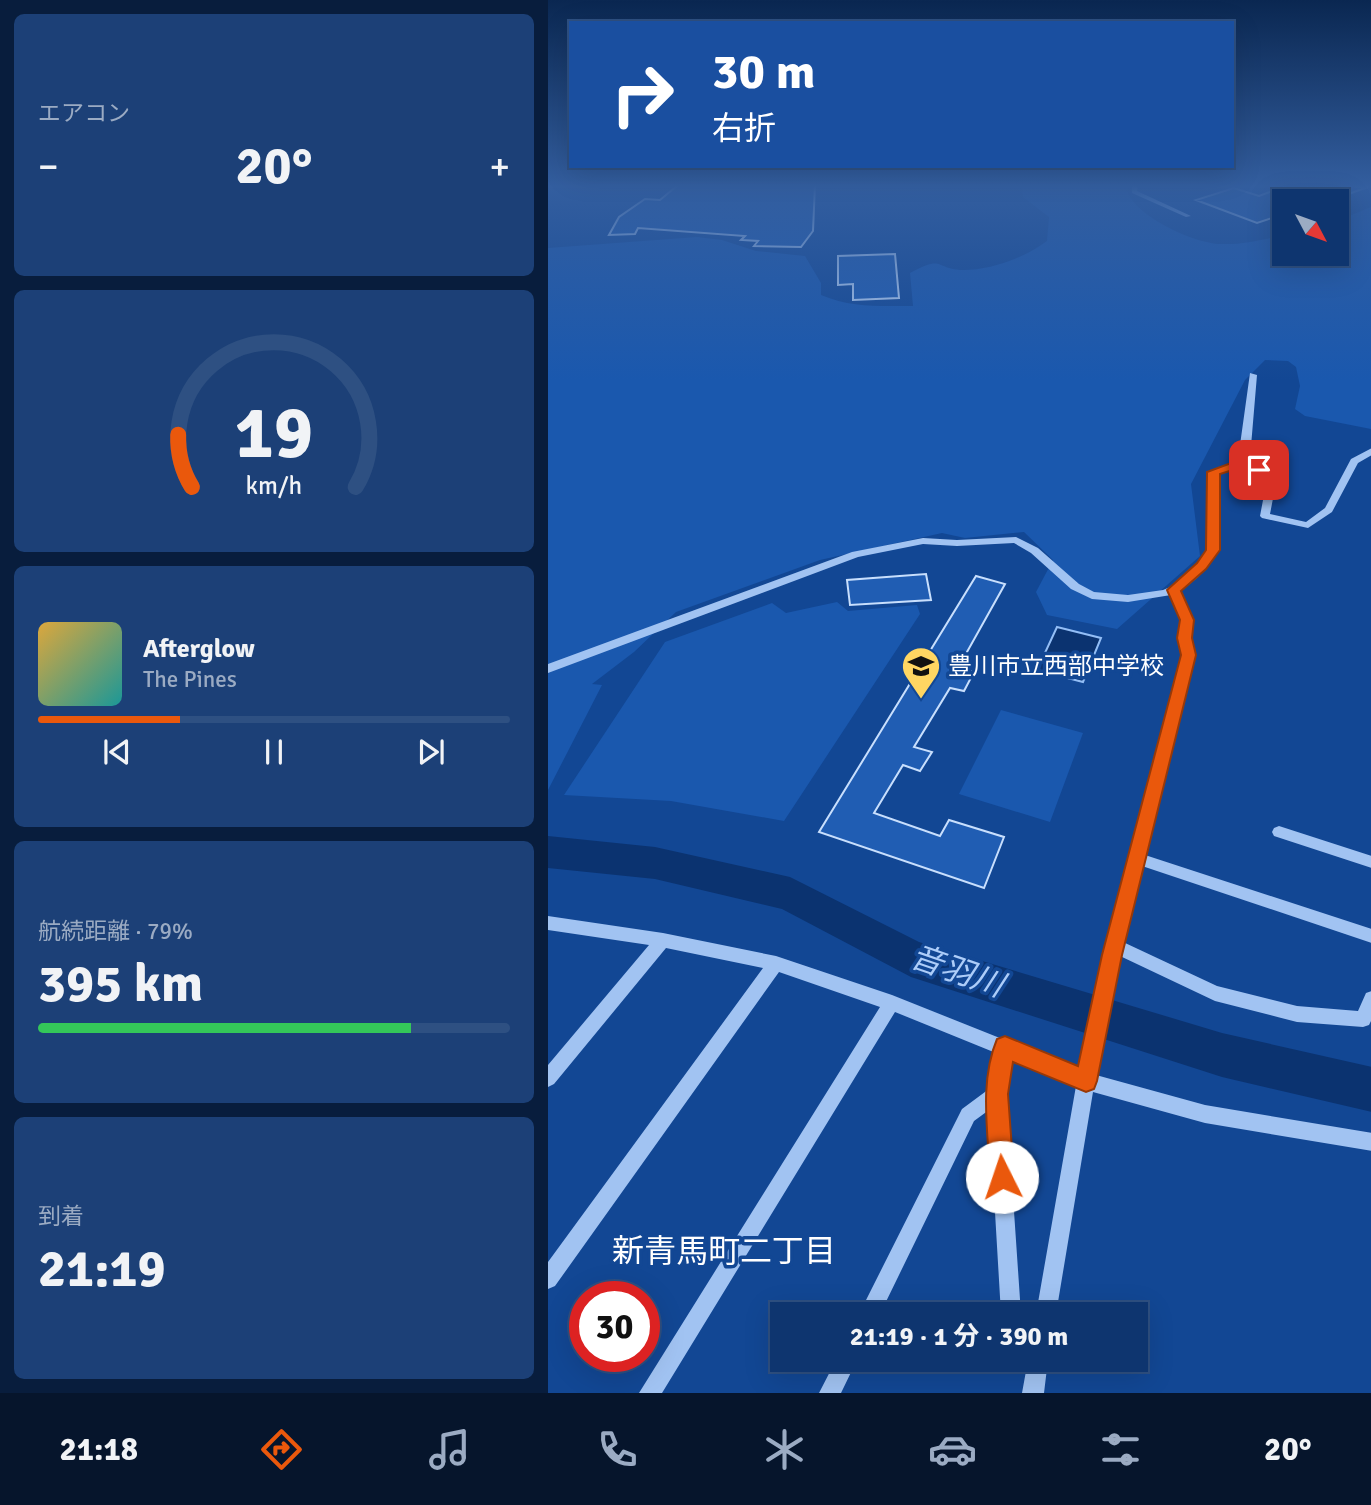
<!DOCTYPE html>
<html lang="ja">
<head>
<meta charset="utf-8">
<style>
	body { margin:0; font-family:Signika,"Noto Sans JP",sans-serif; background:#1c4077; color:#f1f3f6; height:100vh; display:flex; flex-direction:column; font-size:26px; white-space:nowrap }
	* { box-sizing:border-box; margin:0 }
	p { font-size:23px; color:#9babc3 }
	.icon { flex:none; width:38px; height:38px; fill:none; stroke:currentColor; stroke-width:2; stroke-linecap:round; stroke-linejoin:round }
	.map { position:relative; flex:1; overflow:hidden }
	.details { display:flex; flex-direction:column; gap:14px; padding:14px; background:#081d3d; width:548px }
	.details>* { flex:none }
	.banner { position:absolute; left:21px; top:21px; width:665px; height:147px; border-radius:0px; box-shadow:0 7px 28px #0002,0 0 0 2px #2e5082; background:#1a4fa0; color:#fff; overflow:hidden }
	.needle { width:46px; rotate:131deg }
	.tools { position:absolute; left:724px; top:189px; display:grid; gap:14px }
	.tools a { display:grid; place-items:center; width:77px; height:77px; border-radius:0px; background:#0e356f; box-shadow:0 7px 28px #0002,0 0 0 2px #2e5082; font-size:35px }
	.speed { position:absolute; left:21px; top:1281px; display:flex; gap:14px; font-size:35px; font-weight:700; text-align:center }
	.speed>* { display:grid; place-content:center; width:91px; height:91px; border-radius:50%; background:#0e356f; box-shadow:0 7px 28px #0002,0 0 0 2px #2e5082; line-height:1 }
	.speed .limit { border:10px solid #d22; background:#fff; color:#111 }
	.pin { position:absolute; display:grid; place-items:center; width:60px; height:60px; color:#fff; margin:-30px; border-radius:14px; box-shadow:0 4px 10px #0006 }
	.me { position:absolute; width:77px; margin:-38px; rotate:356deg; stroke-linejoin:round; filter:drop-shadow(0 0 5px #0008) }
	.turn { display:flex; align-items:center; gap:24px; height:147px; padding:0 28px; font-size:32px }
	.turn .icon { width:91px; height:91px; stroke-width:2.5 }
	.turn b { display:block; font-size:49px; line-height:60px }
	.big { font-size:52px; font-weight:700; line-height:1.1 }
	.details .card { flex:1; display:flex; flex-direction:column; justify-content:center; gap:10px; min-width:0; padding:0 24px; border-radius:10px; background:#1c4077 }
	.details .dial { align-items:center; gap:0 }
	.dial svg { height:182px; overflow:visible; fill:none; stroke:#2e5082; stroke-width:7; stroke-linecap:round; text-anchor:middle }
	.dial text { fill:#f1f3f6; stroke:none }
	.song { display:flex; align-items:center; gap:21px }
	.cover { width:84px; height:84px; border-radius:10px; background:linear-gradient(135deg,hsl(40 70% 55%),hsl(180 70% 35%)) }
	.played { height:7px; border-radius:4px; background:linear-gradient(90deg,#ea580c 30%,#2e5082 30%) }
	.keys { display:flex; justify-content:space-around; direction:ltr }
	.heat { display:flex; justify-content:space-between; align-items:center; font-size:38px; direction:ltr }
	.charge { height:10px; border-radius:5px; background:linear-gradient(90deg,#34c759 79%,#2e5082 0) }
	.trip { position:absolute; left:222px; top:1302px; width:378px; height:70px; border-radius:0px; background:#0e356f; box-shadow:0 7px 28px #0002,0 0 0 2px #2e5082; font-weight:700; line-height:70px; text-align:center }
	.tabs { display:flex; height:112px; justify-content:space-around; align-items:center; background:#06152c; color:#9babc3 }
	.tabs .icon { width:49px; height:49px }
	.tabs .current { color:#ea580c }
	.tabs b { font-size:32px; color:#f1f3f6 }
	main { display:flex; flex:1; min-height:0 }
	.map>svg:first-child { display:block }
</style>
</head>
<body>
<main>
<section class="details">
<div class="card"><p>エアコン</p>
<div class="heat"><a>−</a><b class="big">20°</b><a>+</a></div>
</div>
<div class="card dial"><svg viewBox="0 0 100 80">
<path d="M14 69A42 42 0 1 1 86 69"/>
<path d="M14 69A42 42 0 0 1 8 46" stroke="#ea580c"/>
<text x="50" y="56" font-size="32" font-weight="700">19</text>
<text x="50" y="72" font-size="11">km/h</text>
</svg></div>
<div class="card">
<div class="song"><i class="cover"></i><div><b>Afterglow</b><p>The Pines</p></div></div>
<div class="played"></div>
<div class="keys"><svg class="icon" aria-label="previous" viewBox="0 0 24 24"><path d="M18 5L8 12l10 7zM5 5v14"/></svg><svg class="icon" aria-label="pause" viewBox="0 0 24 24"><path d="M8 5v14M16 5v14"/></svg><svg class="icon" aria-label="next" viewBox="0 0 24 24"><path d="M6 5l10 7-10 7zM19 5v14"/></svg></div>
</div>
<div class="card"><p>航続距離 · 79%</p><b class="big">395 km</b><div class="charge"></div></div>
<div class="card"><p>到着</p><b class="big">21:19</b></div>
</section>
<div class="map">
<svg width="824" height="1393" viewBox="0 0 824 1393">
	<rect width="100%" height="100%" fill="#124794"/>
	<path fill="#1a58ae" d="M474,185H578C579,213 646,244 673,244C694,245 716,239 737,235V254H789V221L823,207V429L757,416L747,409L752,386L748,367L740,361L717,360L697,380L643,484L652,556L569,629L499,615L488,592L505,560L476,532L417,538L394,533L272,560L128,612L86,652L44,684L54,685L0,790V248L149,237L174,240L208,251L257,256L273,283V295C304,308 332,306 365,306L362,273C397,254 386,269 415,270C443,270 476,258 499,241L501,217L475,197Z
		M289,602L300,611L369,605L372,614L236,821L123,801L16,795L117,642L224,603L238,613Z
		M453,710L535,733L502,822L411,794Z"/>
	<path fill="#0b3370" stroke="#93bef6" stroke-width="2" d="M509,627L553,638L535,682L489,670Z"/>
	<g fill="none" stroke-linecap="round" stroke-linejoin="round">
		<path fill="#0b3370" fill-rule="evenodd" d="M0,836L107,847L242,877L371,942L674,1033L824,1067V1112L674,1077L363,977L234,909L107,879L0,868Z"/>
	</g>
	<path fill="#205db3" stroke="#c8dffd" stroke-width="2" d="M130,185H267L265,231L253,247L206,246L210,241L193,240L197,236L90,228L87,234L61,235L71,217L97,199L112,200Z
		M740,185L820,187L789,198V201H737V220L727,217L709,223L648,200L686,188L711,196Z
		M347,254L351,298L305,300V284L290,285V256Z
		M378,574L383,600L302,605L299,580Z
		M428,576L457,584L410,668L426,672L416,691L402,688L366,747L384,752L372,771L355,765L326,813L392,836L401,820L456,837L436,888L271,832Z"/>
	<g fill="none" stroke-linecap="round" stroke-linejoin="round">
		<path fill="#a1c3f2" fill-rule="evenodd" d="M584,185H590L589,191L643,216L638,217L584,193Z
			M702,373L709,375L702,458L729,478L722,514L758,522L777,508L803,459L824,448V455L810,463L784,512L760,528L714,518L712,516L719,479L697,465L671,474C670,526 683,558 632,591L645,620L643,638L646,655L597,855L824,929V943L594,866L575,942L669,986L749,1006L810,1011L818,993L824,991V1019L821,1025L815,1027L749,1022L667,1001L572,956L548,1075L657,1105L824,1133V1151L657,1123L545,1092L508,1314H488L528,1086L463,1059L458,1094L473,1314H453L441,1110L426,1121L332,1314H311L414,1109L441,1089L448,1053L347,1012L114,1393H91L332,1007L231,972L7,1286L0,1289V1262L215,968L118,948L6,1084L0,1087V1065L101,945L0,930V916L115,933L228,956L344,995L532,1070L556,955L634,655L631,638L633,620L623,595L580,602L544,599L523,589L483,553L466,543L409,546L375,544L310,557L0,673V664L304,552L375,538L409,540L468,537L490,548L531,584L546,592L580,595L615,590L627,585L639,575L658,553L662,529L661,472L694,460L692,445Z
			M731,826L824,856V868L726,836L724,832L726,828Z
			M288,1360H309L293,1393H271Z
			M480,1360H500L496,1393H474Z"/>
	</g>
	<linearGradient id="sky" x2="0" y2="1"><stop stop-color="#0a2751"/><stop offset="0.49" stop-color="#335e9f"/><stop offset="1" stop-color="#335e9f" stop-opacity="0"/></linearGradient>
	<rect width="824" height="380" fill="url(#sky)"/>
	<path fill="#ea580c" stroke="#983908" stroke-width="2" d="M694,459H703L717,470L711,473L697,466L672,474V550L658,569L633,591L646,620L644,638L648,655L574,955L549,1081L546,1089L538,1092L465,1062L460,1094L466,1177L463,1185L454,1189L446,1185L442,1177C440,1131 431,1082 449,1039L457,1036L530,1066L554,955L633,655L629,638L632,620L619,590L649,563L658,550L659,472Z"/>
	<defs>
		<g id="school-pin" transform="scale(2.0125)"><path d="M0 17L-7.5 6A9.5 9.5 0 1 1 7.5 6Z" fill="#ffd662" stroke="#124794"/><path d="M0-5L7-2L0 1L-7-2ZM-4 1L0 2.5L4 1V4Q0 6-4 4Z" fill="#111"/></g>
	</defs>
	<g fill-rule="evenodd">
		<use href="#school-pin" x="373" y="666"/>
	</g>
	<g text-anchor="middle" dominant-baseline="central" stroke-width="7" stroke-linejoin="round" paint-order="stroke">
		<g font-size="24" fill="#fff" stroke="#124794" text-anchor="start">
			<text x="400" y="666">豊川市立西部中学校</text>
		</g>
		<g font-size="32" font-style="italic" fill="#adcdf9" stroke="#124794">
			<text transform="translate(409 971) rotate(19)">音羽川</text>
		</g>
		<g font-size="32" fill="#fff" stroke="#124794">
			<text x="176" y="1251">新青馬町二丁目</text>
		</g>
	</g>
</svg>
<div class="tools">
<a><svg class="needle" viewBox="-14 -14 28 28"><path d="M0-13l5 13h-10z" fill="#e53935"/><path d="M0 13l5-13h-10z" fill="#9babc3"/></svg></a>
</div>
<div class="speed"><div class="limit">30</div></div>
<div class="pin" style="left:711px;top:470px;background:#d93025"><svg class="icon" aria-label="arrive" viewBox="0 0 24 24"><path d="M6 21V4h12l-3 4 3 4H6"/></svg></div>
<svg class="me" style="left:454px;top:1177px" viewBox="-20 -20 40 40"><circle r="19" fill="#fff"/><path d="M0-13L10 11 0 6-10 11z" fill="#ea580c"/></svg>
<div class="trip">21:19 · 1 分 · 390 m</div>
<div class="banner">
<div class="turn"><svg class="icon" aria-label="right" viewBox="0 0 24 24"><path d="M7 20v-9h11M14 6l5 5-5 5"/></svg><div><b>30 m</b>右折</div></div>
</div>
</div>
</main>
<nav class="tabs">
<b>21:18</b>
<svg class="icon current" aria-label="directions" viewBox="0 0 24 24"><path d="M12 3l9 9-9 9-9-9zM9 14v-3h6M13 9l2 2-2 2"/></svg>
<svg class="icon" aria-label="music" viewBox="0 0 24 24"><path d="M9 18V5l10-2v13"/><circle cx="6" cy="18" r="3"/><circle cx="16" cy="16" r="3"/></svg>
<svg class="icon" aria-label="phone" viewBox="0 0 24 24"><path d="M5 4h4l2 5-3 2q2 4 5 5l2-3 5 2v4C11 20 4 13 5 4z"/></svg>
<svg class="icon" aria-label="climate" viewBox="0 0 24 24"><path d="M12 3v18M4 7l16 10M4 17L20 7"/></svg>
<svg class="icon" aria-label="car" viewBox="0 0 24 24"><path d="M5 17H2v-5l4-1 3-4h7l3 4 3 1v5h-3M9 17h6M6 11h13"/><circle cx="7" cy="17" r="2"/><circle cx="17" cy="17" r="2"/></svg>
<svg class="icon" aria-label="filters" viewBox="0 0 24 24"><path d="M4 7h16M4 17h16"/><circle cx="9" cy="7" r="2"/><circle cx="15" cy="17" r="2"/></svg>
<b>20°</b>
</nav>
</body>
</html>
